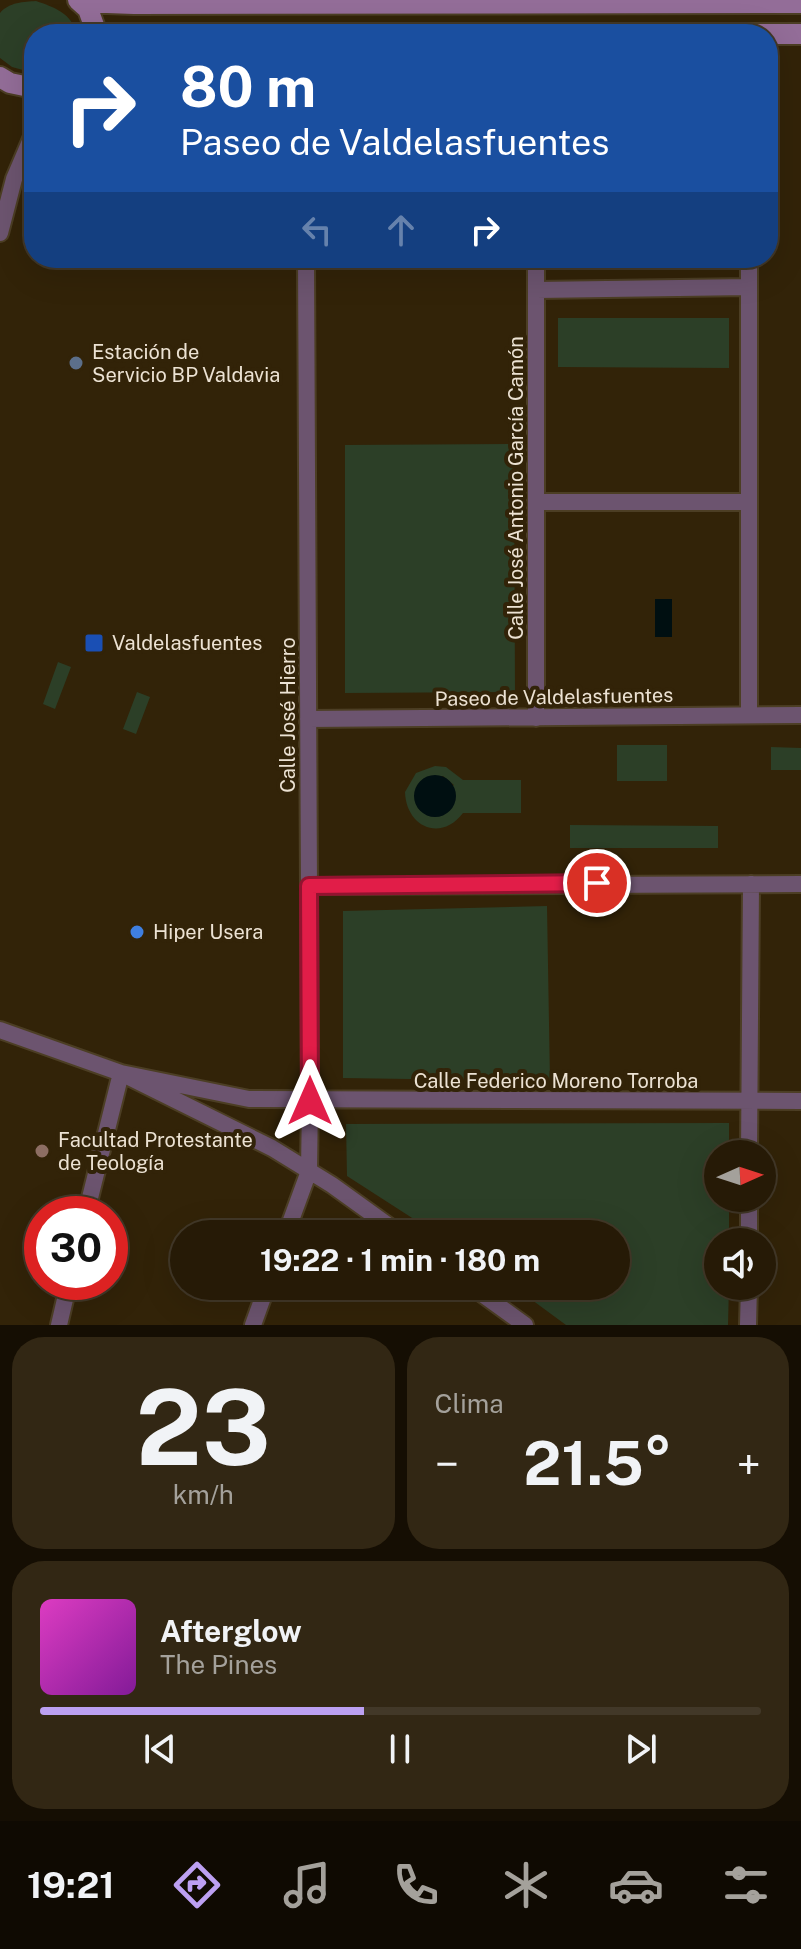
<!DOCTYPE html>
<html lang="es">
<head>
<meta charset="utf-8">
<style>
	body { margin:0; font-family:"Public Sans",sans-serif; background:#322714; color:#f1f3f6; height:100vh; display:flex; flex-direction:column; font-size:30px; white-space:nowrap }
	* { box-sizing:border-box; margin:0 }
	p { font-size:26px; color:#a4a19b }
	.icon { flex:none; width:44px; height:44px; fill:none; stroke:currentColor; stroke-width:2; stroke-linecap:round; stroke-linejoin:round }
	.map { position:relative; height:1325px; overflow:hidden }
	.details { display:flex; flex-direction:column; gap:12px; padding:12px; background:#150e03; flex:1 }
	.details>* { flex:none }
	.banner { position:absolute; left:24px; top:24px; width:754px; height:244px; border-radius:32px; box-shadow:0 8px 32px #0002,0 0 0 2px #423828; background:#1a4fa0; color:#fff; overflow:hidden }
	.needle { width:52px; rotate:87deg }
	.fabs { position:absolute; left:704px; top:1140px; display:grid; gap:16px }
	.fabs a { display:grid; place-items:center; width:72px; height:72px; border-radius:50%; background:#261a06; box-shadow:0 8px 32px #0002,0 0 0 2px #423828; font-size:40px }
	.speed { position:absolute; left:24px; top:1196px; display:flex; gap:16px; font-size:40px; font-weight:700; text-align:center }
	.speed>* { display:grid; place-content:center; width:104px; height:104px; border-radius:50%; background:#261a06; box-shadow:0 8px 32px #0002,0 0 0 2px #423828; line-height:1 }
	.speed .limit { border:12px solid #d22; background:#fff; color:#111 }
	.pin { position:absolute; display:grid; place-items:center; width:68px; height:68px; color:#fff; margin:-34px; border:4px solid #fff; border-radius:50%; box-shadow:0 2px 8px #0007 }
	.me { position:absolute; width:88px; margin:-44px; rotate:0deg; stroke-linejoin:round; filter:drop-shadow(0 0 6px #0008) }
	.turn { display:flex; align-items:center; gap:28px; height:168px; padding:0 24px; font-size:36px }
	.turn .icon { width:104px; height:104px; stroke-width:2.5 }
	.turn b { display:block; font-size:56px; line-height:68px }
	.lanes { display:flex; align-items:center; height:76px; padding:0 24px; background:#0003; justify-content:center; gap:40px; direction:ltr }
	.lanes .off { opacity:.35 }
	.big { font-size:60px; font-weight:700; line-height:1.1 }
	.details .widget { flex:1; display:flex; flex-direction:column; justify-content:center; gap:12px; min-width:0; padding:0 28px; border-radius:32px; background:#322714 }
	.details .dial { align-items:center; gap:0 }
	.dial b { font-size:104px; line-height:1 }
	.song { display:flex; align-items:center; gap:24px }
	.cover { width:96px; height:96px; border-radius:12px; background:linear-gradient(135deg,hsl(310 70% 55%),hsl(290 70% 35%)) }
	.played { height:8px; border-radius:4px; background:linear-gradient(90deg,#bca0f2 45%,#423828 45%) }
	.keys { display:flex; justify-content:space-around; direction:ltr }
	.heat { display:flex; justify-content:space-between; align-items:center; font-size:44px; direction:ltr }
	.details .tiles { flex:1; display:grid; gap:12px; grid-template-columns:1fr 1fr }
	.widget:last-child { grid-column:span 2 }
	.trip { position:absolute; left:170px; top:1220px; width:460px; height:80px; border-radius:40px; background:#261a06; box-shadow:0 8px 32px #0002,0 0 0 2px #423828; font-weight:700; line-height:80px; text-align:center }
	.dock { display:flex; height:128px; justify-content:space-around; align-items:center; background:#0f0a02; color:#a4a19b }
	.dock .icon { width:56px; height:56px }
	.dock .on { color:#bca0f2 }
	.dock b { font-size:36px; color:#f1f3f6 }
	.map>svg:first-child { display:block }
</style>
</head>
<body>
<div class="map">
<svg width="801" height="1325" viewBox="0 0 801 1325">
	<rect width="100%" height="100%" fill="#322308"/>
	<path fill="#2c3f27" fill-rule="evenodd" d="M36,1C54,7 73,14 76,34H34V73L12,67L0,58V13C9,2 24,2 36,1Z
		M558,318H729V368L558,367Z
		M514,444L515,692L345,693V445Z
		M58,662L71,667L55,709L43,704Z
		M137,692L150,697L136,734L123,729Z
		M617,745H667V781H617Z
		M771,747L801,748V770H771Z
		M435,766L446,767L463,780H521V813H463C440,843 406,826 405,792L416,773ZM443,776L454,785L421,811L415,799L417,785Z
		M570,825L718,826V848H570Z
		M547,906L550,1081L343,1078V911Z
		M729,1123V1154H718V1198H729V1242H718V1286H729L728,1325H566L513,1286H616V1234H437L347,1176L346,1124Z"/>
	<path fill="#000f11" d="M655,599H672V637H655Z
		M414 796a21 21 0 1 1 42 0a21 21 0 1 1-42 0Z"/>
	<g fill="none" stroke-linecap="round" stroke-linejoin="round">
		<g stroke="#4c3e24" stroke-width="20">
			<path id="street" d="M0,233L14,179L34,132
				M536,258V718
				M749,258V715
				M536,290L749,287
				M536,502H749
				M308,719L801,715
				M309,886L801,884
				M0,1030L121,1073L272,1148L332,1185L400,1234
				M121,1073L249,1099L801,1101
				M749,1154L751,884
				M86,1214L121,1073
				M286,1234L309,1171L310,1101L306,258
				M749,1242V1198
				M471,1286L525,1325
				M59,1325L69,1282
				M253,1325L267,1286
				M748,1325L749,1286"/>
		</g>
		<g stroke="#4c3e24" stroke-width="24">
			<path id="secondary" d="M78,0L88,9L97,34
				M80,2L134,4L801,3
				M611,34H801
				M0,77L10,83L34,88"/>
		</g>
		<use href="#street" stroke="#6c546f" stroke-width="16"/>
		<use href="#secondary" stroke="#936d98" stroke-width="20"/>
	</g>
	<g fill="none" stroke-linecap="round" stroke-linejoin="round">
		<g stroke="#92132f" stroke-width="20">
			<path id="route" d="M310,1101L309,886L597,883"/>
		</g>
		<use href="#route" stroke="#e11d48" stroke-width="14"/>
	</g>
	<circle fill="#5c6f8a" stroke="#322308" stroke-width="3" cx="76" cy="363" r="8"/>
	<rect fill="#1a4fb4" stroke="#322308" stroke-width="3" x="84" y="633" width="20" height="20" rx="4"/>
	<circle fill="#3f7fe0" stroke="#322308" stroke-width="3" cx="137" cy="932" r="8"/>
	<circle fill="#8d6e63" stroke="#322308" stroke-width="3" cx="42" cy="1151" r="8"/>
	<g text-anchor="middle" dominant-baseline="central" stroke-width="8" stroke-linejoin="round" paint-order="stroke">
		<g font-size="20" fill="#ece2d3" stroke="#322308" text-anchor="start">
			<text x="92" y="352">Estación de<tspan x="92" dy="23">Servicio BP Valdavia</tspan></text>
			<text x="112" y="643">Valdelasfuentes</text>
			<text x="153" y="932">Hiper Usera</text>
			<text x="58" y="1140">Facultad Protestante<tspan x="58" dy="23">de Teología</tspan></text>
		</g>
		<g font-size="20" fill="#ece2d3" stroke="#322308">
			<text transform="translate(516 488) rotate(-90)">Calle José Antonio García Camón</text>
			<text transform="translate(554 697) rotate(-1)">Paseo de Valdelasfuentes</text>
			<text transform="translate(288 715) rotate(-90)">Calle José Hierro</text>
			<text x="556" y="1081">Calle Federico Moreno Torroba</text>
		</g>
	</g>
</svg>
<div class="fabs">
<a><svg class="needle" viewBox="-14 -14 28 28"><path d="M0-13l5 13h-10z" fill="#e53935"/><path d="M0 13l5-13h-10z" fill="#a4a19b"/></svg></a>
<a><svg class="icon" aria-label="sound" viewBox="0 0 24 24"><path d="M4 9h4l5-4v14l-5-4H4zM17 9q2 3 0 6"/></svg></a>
</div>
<div class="speed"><div class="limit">30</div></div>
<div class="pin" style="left:597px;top:883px;background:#d93025"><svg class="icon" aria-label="arrive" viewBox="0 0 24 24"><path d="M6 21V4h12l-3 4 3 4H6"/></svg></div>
<svg class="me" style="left:310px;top:1101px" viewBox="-20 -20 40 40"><path d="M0-17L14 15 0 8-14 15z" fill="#e11d48" stroke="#fff" stroke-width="4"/></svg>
<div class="trip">19:22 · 1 min · 180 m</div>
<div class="banner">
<div class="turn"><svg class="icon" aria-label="right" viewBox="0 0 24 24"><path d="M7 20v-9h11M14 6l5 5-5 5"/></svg><div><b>80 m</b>Paseo de Valdelasfuentes</div></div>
<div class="lanes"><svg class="icon off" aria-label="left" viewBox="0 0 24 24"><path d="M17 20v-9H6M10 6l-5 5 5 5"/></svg><svg class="icon off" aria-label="ahead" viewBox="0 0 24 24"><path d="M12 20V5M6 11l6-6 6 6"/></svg><svg class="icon" aria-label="right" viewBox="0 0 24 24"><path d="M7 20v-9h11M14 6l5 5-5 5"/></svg></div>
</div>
</div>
<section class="details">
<div class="tiles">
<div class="widget dial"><b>23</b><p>km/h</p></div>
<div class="widget"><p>Clima</p>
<div class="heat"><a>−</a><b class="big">21.5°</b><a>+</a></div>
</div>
<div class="widget">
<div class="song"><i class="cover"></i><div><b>Afterglow</b><p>The Pines</p></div></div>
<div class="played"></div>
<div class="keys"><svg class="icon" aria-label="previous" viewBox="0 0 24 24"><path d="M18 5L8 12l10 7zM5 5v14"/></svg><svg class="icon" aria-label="pause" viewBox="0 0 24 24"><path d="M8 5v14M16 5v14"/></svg><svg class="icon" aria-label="next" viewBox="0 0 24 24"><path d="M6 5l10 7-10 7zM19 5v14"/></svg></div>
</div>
</div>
</section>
<nav class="dock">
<b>19:21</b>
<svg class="icon on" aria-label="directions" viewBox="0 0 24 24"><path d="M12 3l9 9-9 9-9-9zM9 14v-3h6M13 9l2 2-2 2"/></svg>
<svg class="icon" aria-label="music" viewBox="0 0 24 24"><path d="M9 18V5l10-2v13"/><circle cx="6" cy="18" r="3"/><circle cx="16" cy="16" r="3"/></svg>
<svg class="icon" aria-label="phone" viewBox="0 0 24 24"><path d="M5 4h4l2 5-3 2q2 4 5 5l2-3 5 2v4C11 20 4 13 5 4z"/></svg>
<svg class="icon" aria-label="climate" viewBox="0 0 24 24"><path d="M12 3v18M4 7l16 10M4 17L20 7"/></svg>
<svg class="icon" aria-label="car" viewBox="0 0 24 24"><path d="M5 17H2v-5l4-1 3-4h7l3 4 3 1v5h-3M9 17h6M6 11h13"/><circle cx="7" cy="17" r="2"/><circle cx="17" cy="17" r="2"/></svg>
<svg class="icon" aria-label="filters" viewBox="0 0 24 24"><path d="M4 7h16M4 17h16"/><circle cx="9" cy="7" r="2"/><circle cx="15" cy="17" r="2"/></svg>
</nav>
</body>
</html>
